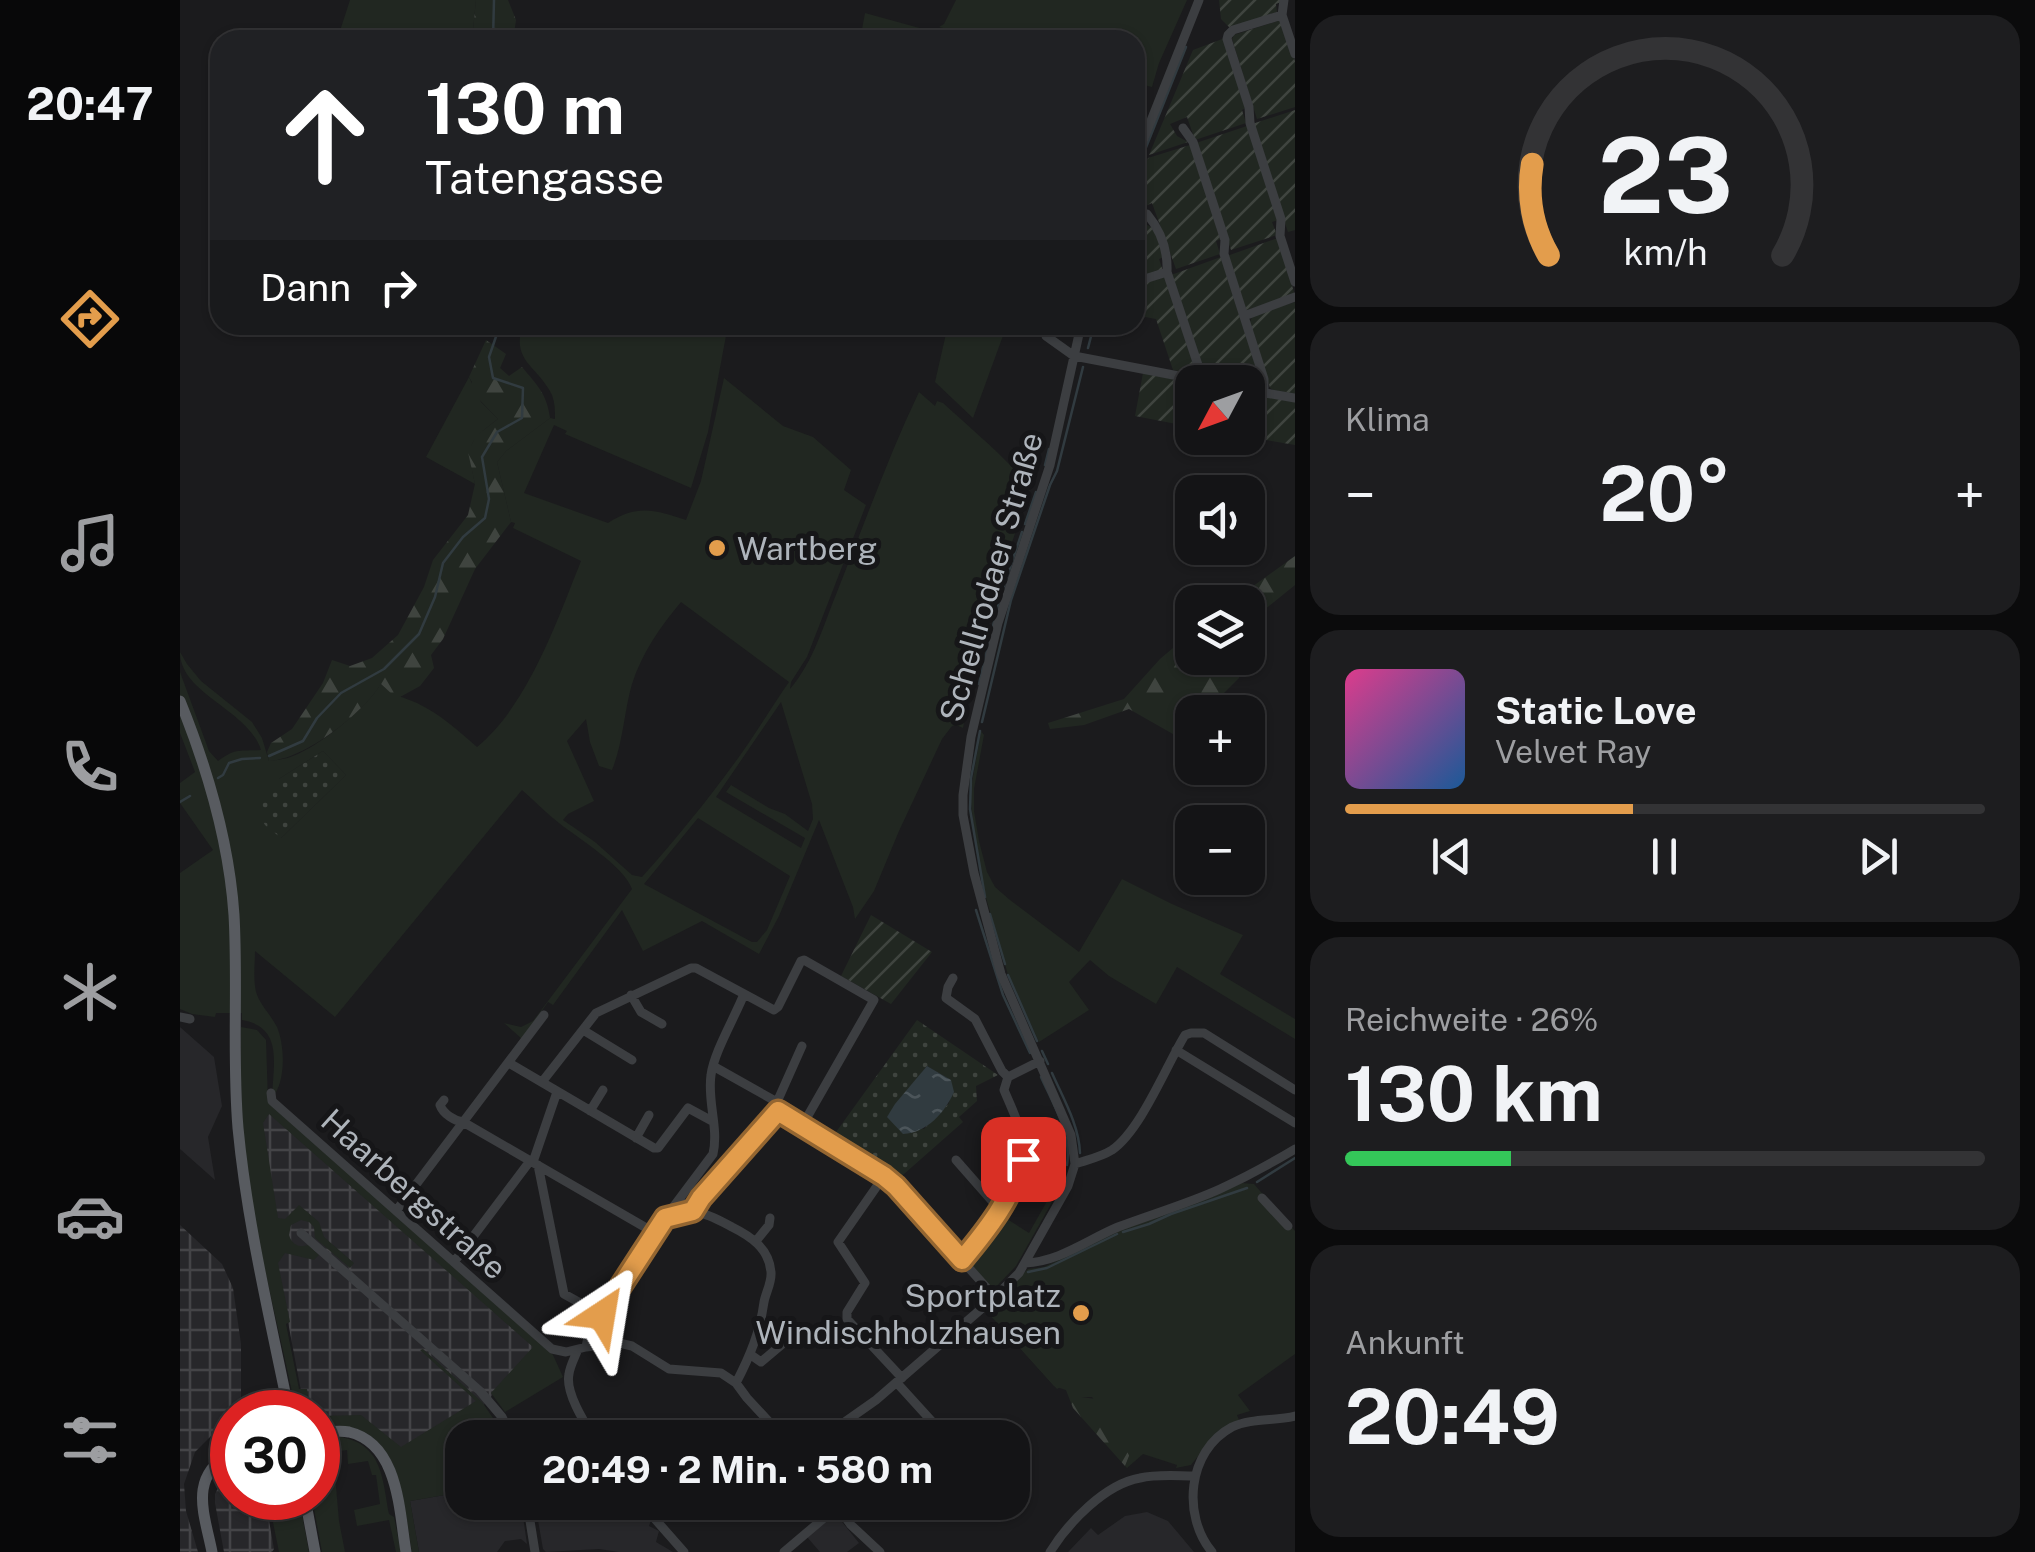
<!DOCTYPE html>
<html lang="de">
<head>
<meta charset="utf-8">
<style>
	body { margin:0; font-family:"Public Sans",sans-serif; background:#1d1d1f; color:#f1f3f6; height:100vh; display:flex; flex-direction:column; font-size:38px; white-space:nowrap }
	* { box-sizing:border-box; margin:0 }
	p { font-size:32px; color:#9d9ea1 }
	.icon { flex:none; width:55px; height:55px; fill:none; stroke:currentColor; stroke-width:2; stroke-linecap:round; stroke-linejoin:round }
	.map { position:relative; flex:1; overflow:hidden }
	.panel { display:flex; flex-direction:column; gap:15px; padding:15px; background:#0b0b0c; width:740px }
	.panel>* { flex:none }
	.banner { position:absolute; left:30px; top:30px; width:935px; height:305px; border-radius:30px; box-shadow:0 2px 8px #0004,0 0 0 2px #333335; background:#202124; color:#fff; overflow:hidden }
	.needle { width:65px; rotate:229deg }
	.buttons { position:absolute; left:995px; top:365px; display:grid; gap:20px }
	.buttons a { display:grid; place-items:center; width:90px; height:90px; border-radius:20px; background:#141416; box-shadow:0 2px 8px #0004,0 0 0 2px #333335; font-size:50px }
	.speed { position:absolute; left:30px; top:1390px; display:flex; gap:20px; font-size:50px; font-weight:700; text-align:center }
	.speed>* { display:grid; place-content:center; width:130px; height:130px; border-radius:50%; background:#141416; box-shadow:0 2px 8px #0004,0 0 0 2px #333335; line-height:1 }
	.speed .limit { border:15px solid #d22; background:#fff; color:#111 }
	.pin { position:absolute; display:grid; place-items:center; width:85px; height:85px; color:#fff; margin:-42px; border-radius:20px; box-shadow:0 5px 15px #0006 }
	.me { position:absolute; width:110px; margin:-55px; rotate:33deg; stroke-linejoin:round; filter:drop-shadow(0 0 8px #0008) }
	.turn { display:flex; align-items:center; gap:35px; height:210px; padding:0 50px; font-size:45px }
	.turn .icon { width:130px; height:130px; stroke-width:2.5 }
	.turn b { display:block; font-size:70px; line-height:85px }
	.then { display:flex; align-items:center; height:95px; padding:0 50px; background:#0003; gap:20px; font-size:38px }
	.big { font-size:75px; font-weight:700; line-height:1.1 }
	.panel .tile { flex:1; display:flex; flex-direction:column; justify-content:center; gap:15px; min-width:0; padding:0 35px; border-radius:30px; background:#1d1d1f }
	.panel .dial { align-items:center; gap:0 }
	.dial svg { height:260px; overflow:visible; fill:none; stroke:#333335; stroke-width:7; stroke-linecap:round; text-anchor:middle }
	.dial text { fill:#f1f3f6; stroke:none }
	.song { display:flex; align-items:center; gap:30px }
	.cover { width:120px; height:120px; border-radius:15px; background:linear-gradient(135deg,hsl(330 70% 55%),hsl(210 70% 35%)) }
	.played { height:10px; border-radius:5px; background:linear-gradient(90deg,#e39d4c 45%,#333335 45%) }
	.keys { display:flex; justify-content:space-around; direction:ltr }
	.heat { display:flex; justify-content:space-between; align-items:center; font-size:55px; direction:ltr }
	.charge { height:15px; border-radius:8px; background:linear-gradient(90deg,#34c759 26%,#333335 0) }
	.trip { position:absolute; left:265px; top:1420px; width:585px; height:100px; border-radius:30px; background:#141416; box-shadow:0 2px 8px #0004,0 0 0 2px #333335; font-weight:700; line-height:100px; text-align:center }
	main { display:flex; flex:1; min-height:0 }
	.tabs { display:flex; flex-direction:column; width:180px; justify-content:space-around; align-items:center; background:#080809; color:#9d9ea1 }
	.tabs .icon { width:70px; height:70px }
	.tabs .current { color:#e39d4c }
	.tabs b { font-size:45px; color:#f1f3f6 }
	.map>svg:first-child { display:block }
</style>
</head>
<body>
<main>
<nav class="tabs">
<b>20:47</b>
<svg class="icon current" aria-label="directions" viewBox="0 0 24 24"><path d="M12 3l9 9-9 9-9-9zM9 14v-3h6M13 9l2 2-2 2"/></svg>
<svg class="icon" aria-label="music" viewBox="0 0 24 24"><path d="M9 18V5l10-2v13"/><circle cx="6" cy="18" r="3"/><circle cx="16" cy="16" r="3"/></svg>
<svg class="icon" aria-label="phone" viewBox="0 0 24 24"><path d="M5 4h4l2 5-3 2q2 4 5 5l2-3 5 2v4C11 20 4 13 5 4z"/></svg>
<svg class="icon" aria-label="climate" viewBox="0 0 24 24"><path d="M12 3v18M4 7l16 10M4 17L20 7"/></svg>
<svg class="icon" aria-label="car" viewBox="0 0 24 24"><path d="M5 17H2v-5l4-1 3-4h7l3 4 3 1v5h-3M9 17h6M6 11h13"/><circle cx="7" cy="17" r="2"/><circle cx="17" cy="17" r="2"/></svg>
<svg class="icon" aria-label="filters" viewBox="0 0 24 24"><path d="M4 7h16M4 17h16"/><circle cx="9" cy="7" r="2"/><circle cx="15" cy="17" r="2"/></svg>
</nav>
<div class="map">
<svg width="1115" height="1552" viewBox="0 0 1115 1552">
	<defs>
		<pattern id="industrial-grid" width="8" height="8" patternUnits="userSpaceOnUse" patternTransform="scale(2.5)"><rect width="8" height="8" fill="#27272a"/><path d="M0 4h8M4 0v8" fill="none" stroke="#444447"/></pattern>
		<pattern id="forest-firs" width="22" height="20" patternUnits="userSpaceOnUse" patternTransform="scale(2.5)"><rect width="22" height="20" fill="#212721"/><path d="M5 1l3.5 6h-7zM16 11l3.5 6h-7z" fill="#3f443f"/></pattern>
		<pattern id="park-dots" width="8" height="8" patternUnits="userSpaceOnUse" patternTransform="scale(2.5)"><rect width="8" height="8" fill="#212721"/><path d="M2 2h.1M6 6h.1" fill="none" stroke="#3f443f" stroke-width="1.8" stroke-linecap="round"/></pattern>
		<pattern id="garden-furrows" width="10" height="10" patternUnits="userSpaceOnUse" patternTransform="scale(2.5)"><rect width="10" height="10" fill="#212721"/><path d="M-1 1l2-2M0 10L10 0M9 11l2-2" fill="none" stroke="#3f443f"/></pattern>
		<pattern id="water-ripples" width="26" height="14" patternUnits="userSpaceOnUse" patternTransform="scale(2.5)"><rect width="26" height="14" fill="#313b40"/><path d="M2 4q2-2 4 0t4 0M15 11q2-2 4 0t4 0" fill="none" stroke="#4c555a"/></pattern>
	</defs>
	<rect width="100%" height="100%" fill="#1b1b1d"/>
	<path fill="#27272a" d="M0,1027L34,1057L42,1106L28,1137L35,1180L0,1149Z
		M282,1492V1502L341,1503L347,1544L341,1539L325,1541L317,1552H239L230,1501Z
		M355,1503H453L459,1508L458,1517L471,1520L469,1526L479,1531L476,1542L493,1552H439L419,1549L366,1552L363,1549Z
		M967,1512L988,1521L1014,1552H888L911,1528L918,1535L945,1516Z
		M655,1513L679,1543L667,1552H640L627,1537Z"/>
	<path fill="url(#industrial-grid)" d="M89,1109L357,1346L300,1409L219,1455L179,1421L138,1419V1412H125L91,1232L75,1130Z
		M0,1225L42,1264L53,1288L61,1344V1407L52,1412V1415L15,1452L4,1484L6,1511L18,1552H0Z
		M52,1469V1498H85L94,1549L92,1552H44L35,1503V1494L43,1478Z"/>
	<path fill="#212721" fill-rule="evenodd" d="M170,0H296L292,40H157Z
		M776,0H1007L979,63L972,87L955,83V40H807L759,27L764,24Z
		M685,13L783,40H680Z
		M343,325H548L528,432L511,488L385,434L387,431L374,425L344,493L428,523C458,504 474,510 506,520L521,481L544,378L603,426L633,437L671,470L664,490L686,505L627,657L611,682L610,689C634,661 643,626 657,592C684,525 708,457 739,392L755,406L757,401L763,403C787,425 812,446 834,469C840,475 846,477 852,484L819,580L811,594L806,610L783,728L776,725L772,726L762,739L719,831L694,891L675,919L673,907L639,820L599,916L579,954L522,921L463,951L442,910L373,1005L368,1002L342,1039L324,1023L341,1027L353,1021L452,889C444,866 399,839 379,823C366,813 355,801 342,790L155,1017L75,951C75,964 73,978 76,992C80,1005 91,1015 97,1027C105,1046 106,1082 92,1098C93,1065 104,1027 62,1020V1013H36L35,1017L12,1014L0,1009V873L33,850L0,803V783L15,772L0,733V672L29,751L38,761C55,748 60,751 81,750C68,709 0,694 0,652L7,664L21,681L72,722L82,738L89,761C97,760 106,759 113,756C141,745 185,709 201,684C215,697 221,696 237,703C260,714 279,731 297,747C348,705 377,621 401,561L333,528L335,523L331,522L317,462L326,451L370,418L375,419C375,411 375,403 372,395C359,367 330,361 343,325ZM501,602L609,682C591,708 575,735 556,761C527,801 495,840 462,877L452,875L415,842L383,820L388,814L414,801L387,741L406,719L410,742L419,766L432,770C443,743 444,712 452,684C462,653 480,627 501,602ZM601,702L632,804L633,819L628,831L605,814L589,808L551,785L546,792L625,838L621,848L536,797ZM143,751L166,775L101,838L99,779ZM518,818L610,876L587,930L577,942H572L464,884Z
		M768,325H832L824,333L793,418L755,382Z
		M289,377L301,402L318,419C286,443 287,445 295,484L246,457Z
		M801,731L804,735L794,789V811L799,841L807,872L815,887L830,900L899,952L942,879L992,904L1063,935L1040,974L1115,1019V1039L997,967L976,1004L929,976L910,960L889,982L909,1010L859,1042L828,975L806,898L796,849L790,794Z
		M61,1027L77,1030L86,1040L88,1102L373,1355L383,1377L325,1412L311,1393L353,1347L89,1114L83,1123L98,1218L105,1219L119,1205L139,1222L144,1237L174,1263L170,1268L135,1238L134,1227L129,1222L121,1220L111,1225L109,1235C112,1245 119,1248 129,1245L139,1255L134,1260L105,1253L98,1263L110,1322L106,1324L119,1389H127L130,1412H116C99,1324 72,1231 64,1142C61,1104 60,1065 61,1027Z
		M880,1167L886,1173L881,1186L836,1266L814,1289L791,1265L789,1261L800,1243L804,1246L813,1234L810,1231L821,1215L849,1233L875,1187Z
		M1062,1183L1074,1184L1115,1231V1354L1058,1395L1070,1411L1057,1415L1059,1420L1037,1432L1011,1465L996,1468L997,1465L963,1454L947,1468L945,1466L949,1456L912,1397H900L894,1379L877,1389L808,1313L814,1308L811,1304L848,1269L864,1267L944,1228Z
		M243,1349L302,1402L326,1437L282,1438V1492L230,1501L239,1552H232C224,1511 224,1446 177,1429C165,1425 150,1428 138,1429V1416L181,1415L221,1447L296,1401L240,1350Z
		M155,1436C202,1442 202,1475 209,1514L214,1517L221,1552H216L209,1520L177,1526L174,1510L200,1504L196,1475H192L188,1461L168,1464L167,1450L153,1452L159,1521L165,1552H142L132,1498H138V1438Z
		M88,1498H119L129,1552H99Z"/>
	<path fill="url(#forest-firs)" d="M296,0H328L336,20L333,40H292Z
		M306,340L326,354L320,368L329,376L342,367C357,385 367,394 370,418L326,451L317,462L331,522L295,569L263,639L251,655L254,668L240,686L220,697L213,695L201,684C182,714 125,759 89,761L87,752L91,743L112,729L143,683L152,660L170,666L192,658L218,635L244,587L253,560L288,515L295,484L288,452L296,436L318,419L292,392V382L289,377Z
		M1115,556V585L1068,623V602H1051Z
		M1012,632V658H1062L1059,678L1025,712H1012V725L1000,738L949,709L904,725L870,729L868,723L944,699L980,659Z
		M839,1335L877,1381L892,1375L904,1391L901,1397L923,1400L936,1412L934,1431L948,1444L949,1456L945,1466L893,1408L886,1390L874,1386L831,1338Z"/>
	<path fill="url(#park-dots)" fill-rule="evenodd" d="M143,751L166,775L101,838L85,825L72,802L99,779Z
		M737,1020L818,1075L796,1086L797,1101L779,1117L783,1122L716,1181L702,1168L651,1139ZM747,1066L771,1080L769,1103L744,1129L707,1117Z"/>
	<path fill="url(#garden-furrows)" d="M1039,0H1101V2L1096,4L1097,12L1051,29L1041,19Z
		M1101,20L1115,61V107L1077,119L1052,39L1054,35Z
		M1045,38L1067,107L1062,110L1066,123L1015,140L1007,117L990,124L997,136L1008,142L969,155L1013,50Z
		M1115,110V230L1108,232L1072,124Z
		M1067,126L1098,220L1092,222L1097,235L1051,250L1016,143Z
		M1010,145L1041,239L1036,241L1040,254L996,269L972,203L957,210L962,222L976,230L984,257L979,259L983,271L955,280V192L968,158Z
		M1098,238L1114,292L1113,295L1067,310L1064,309L1047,256Z
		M1041,257L1081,379L1076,386L1068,385V382H1056L1023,375L991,275Z
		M985,275L1013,363L1010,373L993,370L976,319L955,315V285Z
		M1115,302V394L1093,390L1090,388L1069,324L1073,315Z
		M963,373L1012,382V427L955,416Z
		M1068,393L1115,402V445L1068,437Z
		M691,915L752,952L711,1004L661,976Z"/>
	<path fill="url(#water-ripples)" d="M747,1066L771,1080L774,1092C765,1112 747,1133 723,1134L707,1117L715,1104Z"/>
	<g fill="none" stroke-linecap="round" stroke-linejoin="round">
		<path stroke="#313b40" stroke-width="2.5" d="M313,40L314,0
			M955,175L1006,47
			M908,348L914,325
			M865,465L869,449
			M845,524L856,492
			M799,684L819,601L842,532
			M802,722L831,600L870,485L877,471L903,367
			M800,731L791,778L790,809L805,897
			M89,756L123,741L137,718L161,693L204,669L239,634L255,597L263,563L283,537L305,518L309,499L302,457L317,432L342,418L343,388L313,378L309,357L320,325
			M38,778L43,775L49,763L62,759L80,758
			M0,802L10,796
			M796,910L823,995L850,1053
			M810,914L825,964
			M828,975L857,1041
			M862,1051L868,1064
			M872,1073C883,1098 899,1125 900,1153
			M861,1077C873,1104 892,1134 887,1165
			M1077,1182L1115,1158
			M943,1232L969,1224L991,1214L1067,1188
			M848,1272L867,1268L937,1234"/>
		<path stroke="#3c3e41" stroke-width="9" d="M1104,0L1102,15L1115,54
			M1102,15L1053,30L1048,35L1047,39L1069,107L1070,123L1101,219L1100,236L1115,282
			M1003,128L1013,142L1045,240L1044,254L1084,379V393
			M955,161L1019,0
			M967,214C981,231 988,250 987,272L1018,365L1017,380
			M955,282L987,272
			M1064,316L1115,297
			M866,336L894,356L1030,382
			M1068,390L1115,398
			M773,978L768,987L766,998L795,1019L822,1071L828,1077
			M451,995L461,1012L482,1024
			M0,1017L10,1019
			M403,1030L452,1060
			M996,1050L1115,1123
			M329,1063L474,1148H478L508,1108L532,1121
			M362,1082L416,1013L511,968H516L594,1010L598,1007L621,961L624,960L694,1000L622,1126
			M91,1093L92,1101L372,1349L386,1352L406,1347L439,1343L452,1346L489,1369L541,1373L556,1383L567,1398L604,1438
			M264,1100L260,1105C263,1114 275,1121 283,1122L475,1233
			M597,1102L622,1046
			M410,1111L423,1090
			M598,1111L602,1116L661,1149L715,1186L815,1297
			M456,1138L469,1115
			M776,1160L820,1210
			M353,1162L377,1092
			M895,1164C907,1160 921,1157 932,1150C961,1130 986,1066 1005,1035L1011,1033H1024L1115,1090
			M358,1165L384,1294L422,1315
			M704,1176L658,1242L685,1283L667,1312V1319L722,1378
			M1082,1198L1108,1226
			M499,1200L513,1211L521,1198L598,1111L597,1102L533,1066
			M216,1211L364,1015
			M485,1218L533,1154C539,1128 527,1101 531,1075C534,1052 555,1017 564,994
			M121,1233L300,1391L322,1417L332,1438
			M576,1241L589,1225L590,1218
			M783,1260C805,1231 850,1182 843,1142C840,1124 831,1107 824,1090L828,1077L860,1061
			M274,1262L350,1161
			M845,1263C879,1262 907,1240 938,1227C972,1214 1007,1204 1040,1189C1066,1177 1090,1164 1115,1149
			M406,1347L408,1337L485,1218C516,1208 524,1212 552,1227C570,1236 589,1248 591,1272C592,1282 586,1292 584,1302C580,1332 570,1356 556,1383
			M398,1349C395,1357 390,1366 389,1374C385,1392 404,1422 414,1438
			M571,1355L581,1362L619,1330
			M717,1383L767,1438
			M642,1438L696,1400L815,1297L839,1273L888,1186L895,1164L891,1135L821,974L794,873L783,815V795L791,737L818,623L870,465L901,325
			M347,1502L355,1552
			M460,1502L504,1552
			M825,1502L832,1510
			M655,1503L671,1525L700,1552
			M604,1552L657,1507
			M870,1552C888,1523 925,1484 960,1478C977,1474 997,1476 1015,1476
			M1032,1552C1002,1516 1007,1451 1052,1427C1071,1418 1095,1421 1115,1416"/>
		<path stroke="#585b60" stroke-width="11" d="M0,701C28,770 49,841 54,915C58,986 52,1057 58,1128C67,1223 90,1318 109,1412
			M138,1433C148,1432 159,1430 169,1432C219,1444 219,1511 226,1552
			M125,1498L135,1552
			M32,1552C24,1512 8,1477 52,1452"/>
	</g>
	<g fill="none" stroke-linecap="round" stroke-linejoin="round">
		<g stroke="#946631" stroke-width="25">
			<path id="route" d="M422,1315L485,1218L513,1211L521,1198L598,1111L704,1176L716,1186L782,1260C808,1229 832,1198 843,1159"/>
		</g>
		<use href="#route" stroke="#e39d4c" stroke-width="18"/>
	</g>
	<g fill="#e39d4c" stroke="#161618" stroke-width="4">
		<circle cx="537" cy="548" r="10"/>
		<circle cx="901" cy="1313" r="10"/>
	</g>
	<g text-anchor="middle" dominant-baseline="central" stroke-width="10" stroke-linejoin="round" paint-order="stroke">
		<g font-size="32" fill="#aeb4bb" stroke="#161618" text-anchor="start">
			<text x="557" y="548">Wartberg</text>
			<text x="881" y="1295" text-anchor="end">Sportplatz<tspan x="881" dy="37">Windischholzhausen</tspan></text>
		</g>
		<g font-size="32" fill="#aeb4bb" stroke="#161618">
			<text transform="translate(811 577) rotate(-74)">Schellrodaer Straße</text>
			<text transform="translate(234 1194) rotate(42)">Haarbergstraße</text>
		</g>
	</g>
</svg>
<div class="buttons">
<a><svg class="needle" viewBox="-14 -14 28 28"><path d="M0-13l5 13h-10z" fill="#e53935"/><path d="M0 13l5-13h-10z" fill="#9d9ea1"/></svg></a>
<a><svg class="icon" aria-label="sound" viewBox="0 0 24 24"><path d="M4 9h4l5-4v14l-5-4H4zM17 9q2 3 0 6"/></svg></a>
<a><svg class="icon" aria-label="layers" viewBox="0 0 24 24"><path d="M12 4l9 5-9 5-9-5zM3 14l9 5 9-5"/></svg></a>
<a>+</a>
<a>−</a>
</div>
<div class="speed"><div class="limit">30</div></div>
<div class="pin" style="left:843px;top:1159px;background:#d93025"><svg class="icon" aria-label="arrive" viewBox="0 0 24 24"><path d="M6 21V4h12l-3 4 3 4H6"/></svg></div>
<svg class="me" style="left:422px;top:1315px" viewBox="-20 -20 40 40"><path d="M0-17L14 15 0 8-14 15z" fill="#e39d4c" stroke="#fff" stroke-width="4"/></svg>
<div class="trip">20:49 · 2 Min. · 580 m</div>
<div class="banner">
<div class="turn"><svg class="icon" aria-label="ahead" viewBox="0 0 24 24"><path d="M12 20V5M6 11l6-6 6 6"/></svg><div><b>130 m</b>Tatengasse</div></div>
<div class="then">Dann<svg class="icon" aria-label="right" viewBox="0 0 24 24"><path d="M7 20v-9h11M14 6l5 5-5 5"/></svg></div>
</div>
</div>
<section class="panel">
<div class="tile dial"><svg viewBox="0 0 100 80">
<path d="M14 69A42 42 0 1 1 86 69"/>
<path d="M14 69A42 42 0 0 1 9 41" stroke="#e39d4c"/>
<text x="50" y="56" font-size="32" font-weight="700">23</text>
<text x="50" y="72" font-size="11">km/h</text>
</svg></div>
<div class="tile"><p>Klima</p>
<div class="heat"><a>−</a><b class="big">20°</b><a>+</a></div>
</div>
<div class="tile">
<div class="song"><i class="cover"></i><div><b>Static Love</b><p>Velvet Ray</p></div></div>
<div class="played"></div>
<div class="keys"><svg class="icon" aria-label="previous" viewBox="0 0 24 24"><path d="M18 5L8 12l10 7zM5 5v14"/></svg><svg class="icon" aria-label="pause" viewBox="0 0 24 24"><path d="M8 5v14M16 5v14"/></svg><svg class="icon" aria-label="next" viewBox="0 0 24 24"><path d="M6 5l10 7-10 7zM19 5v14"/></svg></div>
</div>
<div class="tile"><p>Reichweite · 26%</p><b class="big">130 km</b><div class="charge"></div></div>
<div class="tile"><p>Ankunft</p><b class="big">20:49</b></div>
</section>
</main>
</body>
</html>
